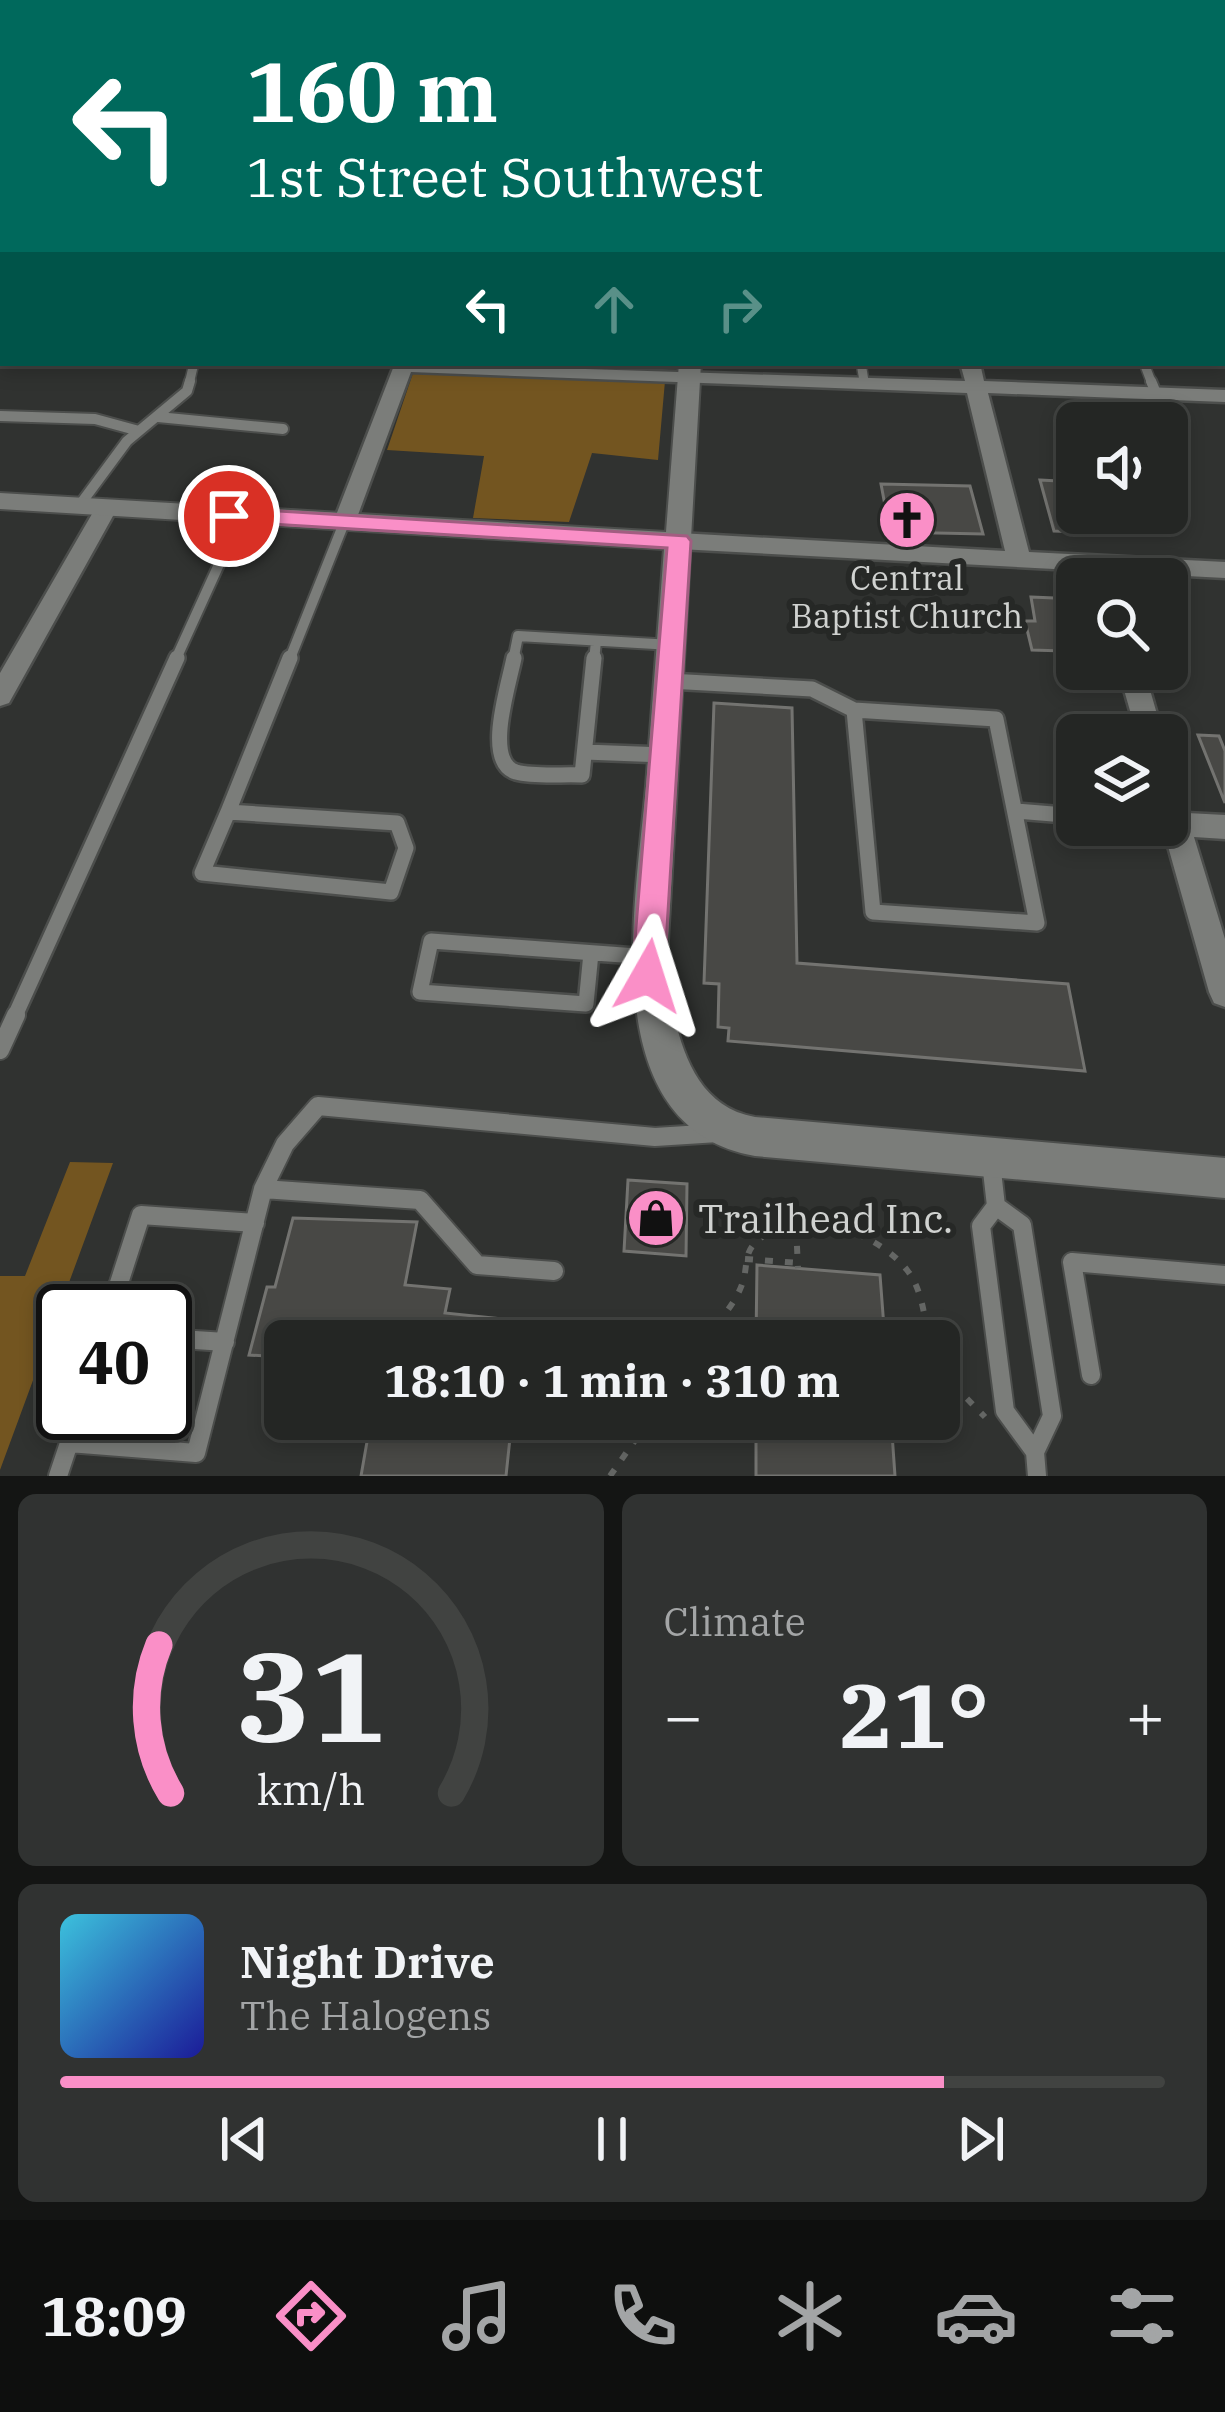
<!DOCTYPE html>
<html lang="en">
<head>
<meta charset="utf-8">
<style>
	body { margin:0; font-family:"IBM Plex Serif",serif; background:#303231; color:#f1f3f6; height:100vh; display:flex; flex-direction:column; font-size:45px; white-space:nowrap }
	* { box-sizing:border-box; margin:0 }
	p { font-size:39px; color:#a3a5a6 }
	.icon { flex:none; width:66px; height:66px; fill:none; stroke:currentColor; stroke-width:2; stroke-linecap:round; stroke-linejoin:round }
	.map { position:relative; height:1476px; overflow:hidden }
	.panel { display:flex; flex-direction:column; gap:18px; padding:18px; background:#141514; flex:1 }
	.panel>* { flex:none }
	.banner { position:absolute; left:0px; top:0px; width:1227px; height:366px; box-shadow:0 6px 18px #0003,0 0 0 3px #414341; background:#00695c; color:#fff; overflow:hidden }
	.buttons { position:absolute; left:1056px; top:402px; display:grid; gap:24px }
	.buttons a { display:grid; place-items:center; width:132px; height:132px; border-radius:18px; background:#242624; box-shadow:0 6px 18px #0003,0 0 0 3px #414341; font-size:60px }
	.speed { position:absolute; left:36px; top:1284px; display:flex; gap:24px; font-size:60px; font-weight:700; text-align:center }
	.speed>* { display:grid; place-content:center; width:156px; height:156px; border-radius:50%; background:#242624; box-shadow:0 6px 18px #0003,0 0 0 3px #414341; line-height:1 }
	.speed .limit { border:6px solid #111; border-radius:18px; background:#fff; color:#111 }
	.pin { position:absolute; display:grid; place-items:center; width:102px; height:102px; color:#fff; margin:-51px; border:6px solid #fff; border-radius:50%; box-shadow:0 3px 12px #0007 }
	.me { position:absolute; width:132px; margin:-66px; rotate:6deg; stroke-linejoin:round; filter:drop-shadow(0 0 9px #0008) }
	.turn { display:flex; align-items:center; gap:42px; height:252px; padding:0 48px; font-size:54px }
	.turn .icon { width:156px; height:156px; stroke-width:2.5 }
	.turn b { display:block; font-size:84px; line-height:102px }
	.lanes { display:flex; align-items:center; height:114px; padding:0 48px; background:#0003; justify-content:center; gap:60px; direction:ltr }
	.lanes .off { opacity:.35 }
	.big { font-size:90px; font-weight:700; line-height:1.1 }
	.panel .widget { flex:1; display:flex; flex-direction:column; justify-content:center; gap:18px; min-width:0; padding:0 42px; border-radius:18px; background:#303231 }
	.panel .dial { align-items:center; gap:0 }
	.dial svg { height:312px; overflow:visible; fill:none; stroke:#414341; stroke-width:7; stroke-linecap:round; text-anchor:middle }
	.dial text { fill:#f1f3f6; stroke:none }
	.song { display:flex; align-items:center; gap:36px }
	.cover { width:144px; height:144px; border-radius:18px; background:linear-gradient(135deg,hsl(190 70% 55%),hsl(240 70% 35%)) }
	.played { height:12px; border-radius:6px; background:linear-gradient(90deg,#fa8fc7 80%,#414341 80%) }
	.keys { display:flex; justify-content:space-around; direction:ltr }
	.heat { display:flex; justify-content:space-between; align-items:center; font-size:66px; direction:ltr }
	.panel .tiles { flex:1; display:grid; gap:18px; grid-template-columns:1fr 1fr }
	.widget:last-child { grid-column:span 2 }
	.trip { position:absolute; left:264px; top:1320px; width:696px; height:120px; border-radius:18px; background:#242624; box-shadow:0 6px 18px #0003,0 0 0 3px #414341; font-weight:700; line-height:120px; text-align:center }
	.dock { display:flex; height:192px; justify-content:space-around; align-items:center; background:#0e0f0e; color:#a3a5a6 }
	.dock .icon { width:84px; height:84px }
	.dock .current { color:#fa8fc7 }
	.dock b { font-size:54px; color:#f1f3f6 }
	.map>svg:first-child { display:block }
</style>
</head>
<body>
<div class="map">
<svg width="1225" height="1476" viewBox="0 0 1225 1476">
	<rect width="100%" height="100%" fill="#303230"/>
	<path fill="#735520" d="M413,373L665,381L658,460L592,453L569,522L473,518L484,456L387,450Z
		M70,1162L113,1163L0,1470V1276H25Z"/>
	<path fill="#484845" stroke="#737370" stroke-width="3" d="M1040,480L1077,482V513H1138L1145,534L1054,531Z
		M881,484L970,486L983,534L890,532Z
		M1031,597L1077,599V629L1070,628L1073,639H1060L1063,651L1032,650L1025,621H1035Z
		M714,703L792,708L797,963L1068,984L1085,1071L728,1041L729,1028L718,1027L719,984L704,983Z
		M1198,735L1219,736L1225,751V803Z
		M628,1180L687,1184L686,1256L624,1251Z
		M293,1218L417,1222L405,1285L450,1289L445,1313L523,1321L521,1341H285V1357L249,1355L267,1287H275Z
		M757,1265L880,1275L885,1341H756Z
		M371,1419H512L506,1476H361Z
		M756,1419H891L895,1476H756Z"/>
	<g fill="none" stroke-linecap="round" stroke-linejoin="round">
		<g stroke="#4c4e4c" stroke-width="10">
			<path id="service-far4" d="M56,3L60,0"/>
		</g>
		<g stroke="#4c4e4c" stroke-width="12">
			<path id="service-far3" d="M0,319L3,315
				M861,363L864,381
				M1144,363L1152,384
				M189,384L194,363"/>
		</g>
		<g stroke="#4c4e4c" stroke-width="14">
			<path id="service-far2" d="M1151,381L1156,393
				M0,416L95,419L139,431
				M158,417L283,429
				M79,506L127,441L187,391L190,381
				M175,661L241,516
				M289,661L344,523
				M513,661L518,636L672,645
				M594,661L596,641"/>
		</g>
		<g stroke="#4c4e4c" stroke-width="20">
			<path id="service-far1" d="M514,658C509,684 483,762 516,772C535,777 562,774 582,775L594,658
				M669,681L812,689L854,710
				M854,710L996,719L1037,923L873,912Z
				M585,752L664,755
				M1016,811L1077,816
				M228,812L397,823L406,848L391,892L202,873Z
				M228,812L290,658
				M591,953L586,1004L420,992L431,941L650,957
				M14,1018L177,658"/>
		</g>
		<g stroke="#4c4e4c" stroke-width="22">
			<path id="service" d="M0,1050L16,1015
				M991,1162L996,1206L981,1226L1005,1411L1035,1452L1037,1476
				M263,1189L420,1200L477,1265L554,1271
				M996,1206L1022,1225L1052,1416L1035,1452
				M110,1311L141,1215L255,1223
				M165,1338L225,1342
				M1091,1375L1072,1262L1225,1275
				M69,1443L78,1413
				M58,1476L69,1443L196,1453L263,1189L285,1144L318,1106L655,1137L718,1133"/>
		</g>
		<g stroke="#4c4e4c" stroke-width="5">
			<path id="minor" d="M531,0H543L530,3Z
				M666,0H804L808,3H670Z
				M890,0H902L903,3H891Z
				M1090,0H1102L1104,3H1092Z
				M1224,8H1225V16H1224Z
				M1224,98H1225V106H1224Z
				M1224,210H1225V221H1224Z
				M395,363L965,381L960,363H980L984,381L1225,390V402L988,393L1029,552L1225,562V578L679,549L668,541L679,533L1005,551L967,393L411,372L355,523L352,528H336L333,523Z
				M107,500L118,507L9,703L0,706V673L96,507Z
				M1118,669H1144L1163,735H1137Z
				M1167,782L1177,785L1187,813L1225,815V839L1194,837L1225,939V1007L1214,1003L1209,992L1162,825H1167Z"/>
		</g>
		<g stroke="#4c4e4c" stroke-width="4">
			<path id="tertiary" d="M704,0H718V3H704Z
				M679,363H701L666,976C677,1032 688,1105 755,1117L1225,1158V1198L755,1156C592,1127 636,901 646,786C652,707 658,628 664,549L0,509V493L666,532Z"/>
		</g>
		<path stroke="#646664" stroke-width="6" stroke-dasharray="8 12" stroke-linecap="butt" d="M796,1226L798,1268
			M745,1259L798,1263
			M704,1341C718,1321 738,1302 744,1278C747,1265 745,1253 755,1243C795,1203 876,1230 907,1270C922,1289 925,1317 928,1341
			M939,1370L985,1417
			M610,1476L650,1419"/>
		<use href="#service-far4" stroke="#7b7d7a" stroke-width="8"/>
		<use href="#service-far3" stroke="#7b7d7a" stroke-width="9"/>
		<use href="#service-far2" stroke="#7b7d7a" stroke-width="10"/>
		<use href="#service-far1" stroke="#7b7d7a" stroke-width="15"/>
		<use href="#service" stroke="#7b7d7a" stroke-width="18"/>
		<use href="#minor" fill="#7b7d7a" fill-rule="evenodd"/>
		<use href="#tertiary" fill="#7b7d7a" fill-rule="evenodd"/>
	</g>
	<path fill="#fa8fc7" stroke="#a25d81" stroke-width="3" d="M229,508L687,536L691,541L664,976L660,987L648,991L637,987L632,976L667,548L221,521L217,516Z"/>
	<defs>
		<g id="church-disc" transform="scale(3)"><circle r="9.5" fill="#fa8fc7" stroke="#262826"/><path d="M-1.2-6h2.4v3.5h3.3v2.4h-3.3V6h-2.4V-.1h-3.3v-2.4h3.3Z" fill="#111"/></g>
		<g id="shop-disc" transform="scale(3)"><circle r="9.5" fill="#fa8fc7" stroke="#262826"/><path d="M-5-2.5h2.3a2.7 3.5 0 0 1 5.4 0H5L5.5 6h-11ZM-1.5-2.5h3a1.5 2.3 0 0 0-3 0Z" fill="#111"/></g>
	</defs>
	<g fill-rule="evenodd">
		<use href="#church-disc" x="907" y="520"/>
		<use href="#shop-disc" x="656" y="1218"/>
	</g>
	<g text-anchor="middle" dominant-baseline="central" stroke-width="12" stroke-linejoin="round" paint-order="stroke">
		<g font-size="33" fill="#d0d2d0" stroke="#262826">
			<text x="907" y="577">Central<tspan x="907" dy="38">Baptist Church</tspan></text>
		</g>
		<g font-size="39" fill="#d0d2d0" stroke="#262826" text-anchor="start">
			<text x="698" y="1218">Trailhead Inc.</text>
		</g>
	</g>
</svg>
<div class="buttons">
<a><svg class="icon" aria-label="sound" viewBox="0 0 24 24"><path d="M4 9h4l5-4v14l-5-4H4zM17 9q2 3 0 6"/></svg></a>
<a><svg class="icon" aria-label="search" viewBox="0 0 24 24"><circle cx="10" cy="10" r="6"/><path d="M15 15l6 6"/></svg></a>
<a><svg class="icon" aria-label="layers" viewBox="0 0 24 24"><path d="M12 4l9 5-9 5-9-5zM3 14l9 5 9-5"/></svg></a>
</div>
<div class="speed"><div class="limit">40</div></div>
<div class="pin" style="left:229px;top:516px;background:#d93025"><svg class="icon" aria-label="arrive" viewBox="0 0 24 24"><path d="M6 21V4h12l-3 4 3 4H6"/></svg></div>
<svg class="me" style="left:648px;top:976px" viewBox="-20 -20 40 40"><path d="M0-17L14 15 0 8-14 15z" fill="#fa8fc7" stroke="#fff" stroke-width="4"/></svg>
<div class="trip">18:10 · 1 min · 310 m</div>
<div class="banner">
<div class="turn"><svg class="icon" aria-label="left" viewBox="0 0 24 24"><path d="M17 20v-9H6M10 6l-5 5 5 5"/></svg><div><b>160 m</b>1st Street Southwest</div></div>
<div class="lanes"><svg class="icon" aria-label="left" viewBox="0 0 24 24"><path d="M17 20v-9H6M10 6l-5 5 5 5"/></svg><svg class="icon off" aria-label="ahead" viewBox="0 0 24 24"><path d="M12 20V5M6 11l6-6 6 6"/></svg><svg class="icon off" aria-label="right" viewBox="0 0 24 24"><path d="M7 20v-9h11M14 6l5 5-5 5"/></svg></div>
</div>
</div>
<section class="panel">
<div class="tiles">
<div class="widget dial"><svg viewBox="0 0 100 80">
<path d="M14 69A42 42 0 1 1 86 69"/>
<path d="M14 69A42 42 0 0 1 11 31" stroke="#fa8fc7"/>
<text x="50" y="56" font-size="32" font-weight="700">31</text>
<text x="50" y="72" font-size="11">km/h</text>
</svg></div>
<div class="widget"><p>Climate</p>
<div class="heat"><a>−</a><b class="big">21°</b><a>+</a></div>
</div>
<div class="widget">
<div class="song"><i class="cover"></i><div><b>Night Drive</b><p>The Halogens</p></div></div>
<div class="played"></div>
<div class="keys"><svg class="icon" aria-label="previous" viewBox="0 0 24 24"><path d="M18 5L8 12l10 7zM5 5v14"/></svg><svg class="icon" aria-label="pause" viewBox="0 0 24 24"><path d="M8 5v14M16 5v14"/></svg><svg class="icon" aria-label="next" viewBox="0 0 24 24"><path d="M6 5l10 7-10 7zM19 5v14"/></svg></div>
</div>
</div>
</section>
<nav class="dock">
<b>18:09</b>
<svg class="icon current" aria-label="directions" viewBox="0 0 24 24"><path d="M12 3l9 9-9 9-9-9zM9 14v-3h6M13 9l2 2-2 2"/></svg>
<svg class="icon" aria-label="music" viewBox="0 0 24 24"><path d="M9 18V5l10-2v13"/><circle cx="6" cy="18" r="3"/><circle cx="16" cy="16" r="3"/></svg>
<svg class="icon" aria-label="phone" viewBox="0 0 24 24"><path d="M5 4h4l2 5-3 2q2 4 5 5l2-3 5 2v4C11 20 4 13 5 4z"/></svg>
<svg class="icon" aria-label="climate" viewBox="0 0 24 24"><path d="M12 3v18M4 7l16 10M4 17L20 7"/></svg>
<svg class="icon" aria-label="car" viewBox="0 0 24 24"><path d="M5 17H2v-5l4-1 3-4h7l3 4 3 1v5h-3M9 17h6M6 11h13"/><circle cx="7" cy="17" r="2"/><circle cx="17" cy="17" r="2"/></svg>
<svg class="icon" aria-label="filters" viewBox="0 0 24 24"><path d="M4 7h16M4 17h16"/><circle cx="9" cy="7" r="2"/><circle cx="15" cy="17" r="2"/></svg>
</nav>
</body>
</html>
